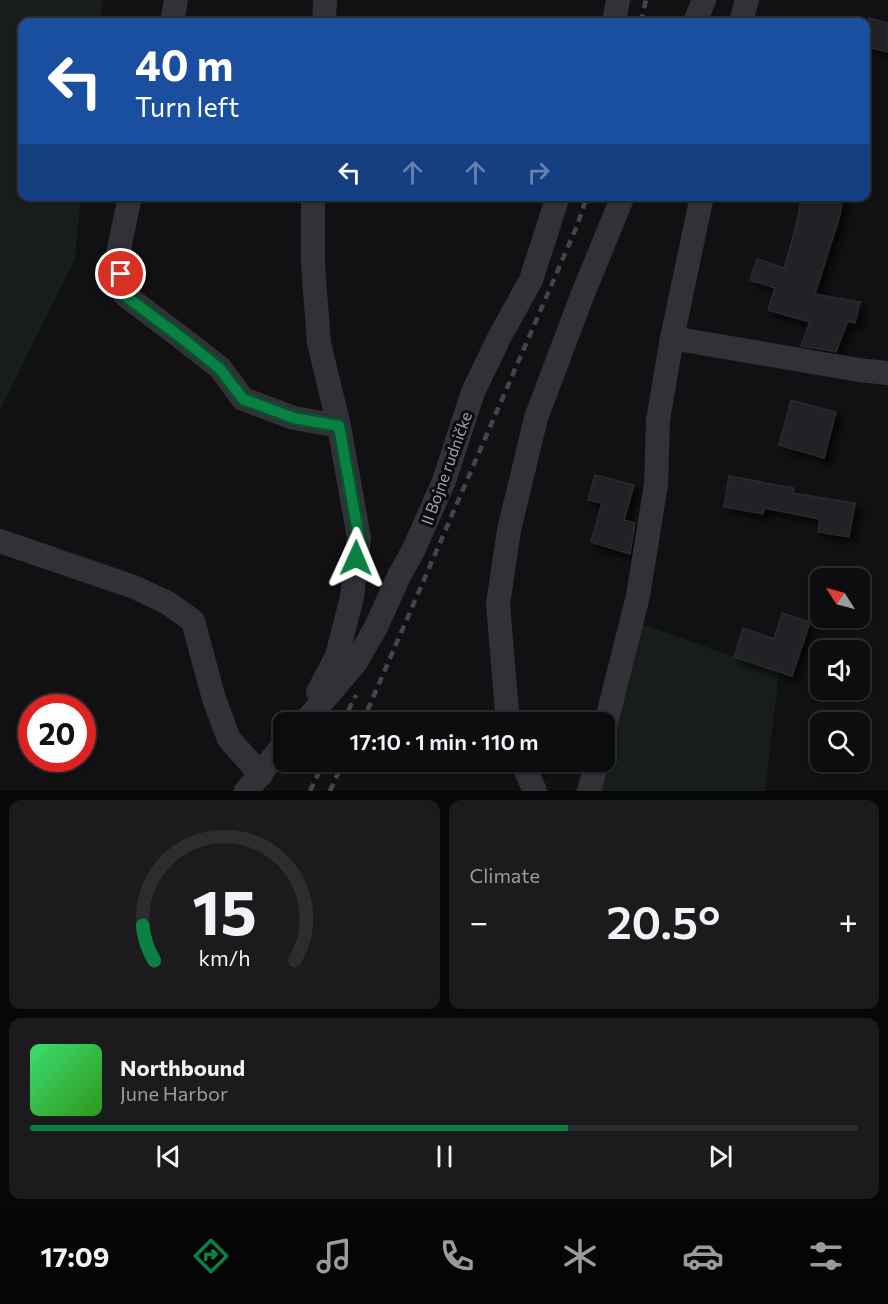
<!DOCTYPE html>
<html lang="en">
<head>
<meta charset="utf-8">
<style>
	body { margin:0; font-family:Commissioner,sans-serif; background:#1b1a1c; color:#f1f3f6; height:100vh; display:flex; flex-direction:column; font-size:22px; white-space:nowrap }
	* { box-sizing:border-box; margin:0 }
	p { font-size:20px; color:#9a9b9e }
	.icon { flex:none; width:33px; height:33px; fill:none; stroke:currentColor; stroke-width:2; stroke-linecap:round; stroke-linejoin:round }
	.map { position:relative; height:791px; overflow:hidden }
	.panel { display:flex; flex-direction:column; gap:9px; padding:9px; background:#070708; flex:1 }
	.panel>* { flex:none }
	.banner { position:absolute; left:18px; top:18px; width:852px; height:183px; border-radius:12px; box-shadow:0 2px 4px #0004,0 0 0 2px #2d2c2e; background:#1a4fa0; color:#fff; overflow:hidden }
	.needle { width:39px; rotate:306deg }
	.fabs { position:absolute; left:810px; top:568px; display:grid; gap:12px }
	.fabs a { display:grid; place-items:center; width:60px; height:60px; border-radius:12px; background:#0d0c0e; box-shadow:0 2px 4px #0004,0 0 0 2px #2d2c2e; font-size:30px }
	.speed { position:absolute; left:18px; top:694px; display:flex; gap:12px; font-size:30px; font-weight:700; text-align:center }
	.speed>* { display:grid; place-content:center; width:78px; height:78px; border-radius:50%; background:#0d0c0e; box-shadow:0 2px 4px #0004,0 0 0 2px #2d2c2e; line-height:1 }
	.speed .limit { border:9px solid #d22; background:#fff; color:#111 }
	.pin { position:absolute; display:grid; place-items:center; width:51px; height:51px; color:#fff; margin:-26px; border:3px solid #fff; border-radius:50%; box-shadow:0 2px 6px #0007 }
	.me { position:absolute; width:66px; margin:-33px; rotate:1deg; stroke-linejoin:round; filter:drop-shadow(0 0 4px #0008) }
	.turn { display:flex; align-items:center; gap:21px; height:126px; padding:0 18px; font-size:27px }
	.turn .icon { width:78px; height:78px; stroke-width:2.5 }
	.turn b { display:block; font-size:42px; line-height:51px }
	.lanes { display:flex; align-items:center; height:57px; padding:0 18px; background:#0003; justify-content:center; gap:30px; direction:ltr }
	.lanes .off { opacity:.35 }
	.big { font-size:45px; font-weight:600; line-height:1.1 }
	.panel .card { flex:1; display:flex; flex-direction:column; justify-content:center; gap:9px; min-width:0; padding:0 21px; border-radius:12px; background:#1b1a1c }
	.panel .dial { align-items:center; gap:0 }
	.dial svg { height:156px; overflow:visible; fill:none; stroke:#2d2c2e; stroke-width:7; stroke-linecap:round; text-anchor:middle }
	.dial text { fill:#f1f3f6; stroke:none }
	.song { display:flex; align-items:center; gap:18px }
	.cover { width:72px; height:72px; border-radius:9px; background:linear-gradient(135deg,hsl(140 70% 55%),hsl(110 70% 35%)) }
	.played { height:6px; border-radius:3px; background:linear-gradient(90deg,#0b8043 65%,#2d2c2e 65%) }
	.keys { display:flex; justify-content:space-around; direction:ltr }
	.heat { display:flex; justify-content:space-between; align-items:center; font-size:33px; direction:ltr }
	.panel .tiles { flex:1; display:grid; gap:9px; grid-template-columns:1fr 1fr }
	.card:last-child { grid-column:span 2 }
	.trip { position:absolute; left:273px; top:712px; width:342px; height:60px; border-radius:12px; background:#0d0c0e; box-shadow:0 2px 4px #0004,0 0 0 2px #2d2c2e; font-weight:600; line-height:60px; text-align:center }
	.menu { display:flex; height:96px; justify-content:space-around; align-items:center; background:#050506; color:#9a9b9e }
	.menu .icon { width:42px; height:42px }
	.menu .selected { color:#0b8043 }
	.menu b { font-size:27px; color:#f1f3f6 }
	.map>svg:first-child { display:block }
</style>
</head>
<body>
<div class="map">
<svg width="888" height="791" viewBox="0 0 888 791">
	<defs>
		<filter id="shadow"><feDropShadow dx="5.5" dy="5.5" stdDeviation="3" flood-color="#0009"/></filter>
	</defs>
	<rect width="100%" height="100%" fill="#111012"/>
	<path fill="#161d1a" d="M0,0H103L100,22H22V196L81,197L75,259L0,410Z
		M632,621L779,672L765,791H589L604,762L605,731Z"/>
	<path fill="#242326" stroke="#2b2a2e" stroke-width="1.5" filter="url(#shadow)" d="M869,18L888,23V52L866,47V32Z
		M802,196H843L840,215L815,294L860,302L855,323L848,321L836,352L801,346L810,322L768,310L775,288L750,280L757,259L784,268L796,226Z
		M791,400L836,412L824,458L779,445Z
		M595,475L634,485L624,520L635,523L630,554L591,542L602,503L588,500Z
		M729,476L794,488L793,493L855,503L849,537L818,532L820,519L764,508L763,514L724,507Z
		M782,613L810,622L792,676L734,657L743,628L774,639Z"/>
	<g fill="none" stroke-linecap="round" stroke-linejoin="round">
		<path stroke="#323137" stroke-width="24" d="M172,22L176,0
			M324,22L325,0
			M614,22L618,0
			M695,22L704,0
			M741,22L747,0
			M130,196L118,254L125,295L187,342L220,368L243,399L294,418L339,426
			M313,196V265L319,343L339,426L359,538L352,597L337,656L318,692
			M672,338L859,370L888,373
			M0,541L134,587L168,603L193,621L214,699L229,739L261,775
			M304,723L356,662L376,627L399,576L413,551L444,481L473,392L500,336L531,280L558,196
			M508,723L498,604L509,530L536,418L582,296L623,196
			M604,731L638,596L656,484L658,420L672,338L702,196
			M522,762L535,791
			M246,791C260,776 270,760 284,745
			M589,791L597,762"/>
		<path stroke="#45444c" stroke-width="4.5" stroke-dasharray="8 6" stroke-linecap="butt" d="M641,22L646,0
			M342,723L356,695
			M362,723L577,226L587,196
			M310,791L324,762
			M330,791L343,762"/>
	</g>
	<g fill="none" stroke-linecap="round" stroke-linejoin="round">
		<g stroke="#07532c" stroke-width="15">
			<path id="route" d="M121,274L124,295L187,342L220,369L243,399L294,418L339,426L359,538L356,558"/>
		</g>
		<use href="#route" stroke="#0b8043" stroke-width="10"/>
	</g>
	<g text-anchor="middle" dominant-baseline="central" stroke-width="6" stroke-linejoin="round" paint-order="stroke">
		<g font-size="16" fill="#a1a0b4" stroke="#0c0b0d">
			<text transform="translate(446 468) rotate(-70)">II Bojne rudničke</text>
		</g>
	</g>
</svg>
<div class="fabs">
<a><svg class="needle" viewBox="-14 -14 28 28"><path d="M0-13l5 13h-10z" fill="#e53935"/><path d="M0 13l5-13h-10z" fill="#9a9b9e"/></svg></a>
<a><svg class="icon" aria-label="sound" viewBox="0 0 24 24"><path d="M4 9h4l5-4v14l-5-4H4zM17 9q2 3 0 6"/></svg></a>
<a><svg class="icon" aria-label="search" viewBox="0 0 24 24"><circle cx="10" cy="10" r="6"/><path d="M15 15l6 6"/></svg></a>
</div>
<div class="speed"><div class="limit">20</div></div>
<div class="pin" style="left:121px;top:274px;background:#d93025"><svg class="icon" aria-label="arrive" viewBox="0 0 24 24"><path d="M6 21V4h12l-3 4 3 4H6"/></svg></div>
<svg class="me" style="left:356px;top:558px" viewBox="-20 -20 40 40"><path d="M0-17L14 15 0 8-14 15z" fill="#0b8043" stroke="#fff" stroke-width="4"/></svg>
<div class="trip">17:10 · 1 min · 110 m</div>
<div class="banner">
<div class="turn"><svg class="icon" aria-label="left" viewBox="0 0 24 24"><path d="M17 20v-9H6M10 6l-5 5 5 5"/></svg><div><b>40 m</b>Turn left</div></div>
<div class="lanes"><svg class="icon" aria-label="left" viewBox="0 0 24 24"><path d="M17 20v-9H6M10 6l-5 5 5 5"/></svg><svg class="icon off" aria-label="ahead" viewBox="0 0 24 24"><path d="M12 20V5M6 11l6-6 6 6"/></svg><svg class="icon off" aria-label="ahead" viewBox="0 0 24 24"><path d="M12 20V5M6 11l6-6 6 6"/></svg><svg class="icon off" aria-label="right" viewBox="0 0 24 24"><path d="M7 20v-9h11M14 6l5 5-5 5"/></svg></div>
</div>
</div>
<section class="panel">
<div class="tiles">
<div class="card dial"><svg viewBox="0 0 100 80">
<path d="M14 69A42 42 0 1 1 86 69"/>
<path d="M14 69A42 42 0 0 1 8 51" stroke="#0b8043"/>
<text x="50" y="56" font-size="32" font-weight="700">15</text>
<text x="50" y="72" font-size="11">km/h</text>
</svg></div>
<div class="card"><p>Climate</p>
<div class="heat"><a>−</a><b class="big">20.5°</b><a>+</a></div>
</div>
<div class="card">
<div class="song"><i class="cover"></i><div><b>Northbound</b><p>June Harbor</p></div></div>
<div class="played"></div>
<div class="keys"><svg class="icon" aria-label="previous" viewBox="0 0 24 24"><path d="M18 5L8 12l10 7zM5 5v14"/></svg><svg class="icon" aria-label="pause" viewBox="0 0 24 24"><path d="M8 5v14M16 5v14"/></svg><svg class="icon" aria-label="next" viewBox="0 0 24 24"><path d="M6 5l10 7-10 7zM19 5v14"/></svg></div>
</div>
</div>
</section>
<nav class="menu">
<b>17:09</b>
<svg class="icon selected" aria-label="directions" viewBox="0 0 24 24"><path d="M12 3l9 9-9 9-9-9zM9 14v-3h6M13 9l2 2-2 2"/></svg>
<svg class="icon" aria-label="music" viewBox="0 0 24 24"><path d="M9 18V5l10-2v13"/><circle cx="6" cy="18" r="3"/><circle cx="16" cy="16" r="3"/></svg>
<svg class="icon" aria-label="phone" viewBox="0 0 24 24"><path d="M5 4h4l2 5-3 2q2 4 5 5l2-3 5 2v4C11 20 4 13 5 4z"/></svg>
<svg class="icon" aria-label="climate" viewBox="0 0 24 24"><path d="M12 3v18M4 7l16 10M4 17L20 7"/></svg>
<svg class="icon" aria-label="car" viewBox="0 0 24 24"><path d="M5 17H2v-5l4-1 3-4h7l3 4 3 1v5h-3M9 17h6M6 11h13"/><circle cx="7" cy="17" r="2"/><circle cx="17" cy="17" r="2"/></svg>
<svg class="icon" aria-label="filters" viewBox="0 0 24 24"><path d="M4 7h16M4 17h16"/><circle cx="9" cy="7" r="2"/><circle cx="15" cy="17" r="2"/></svg>
</nav>
</body>
</html>
